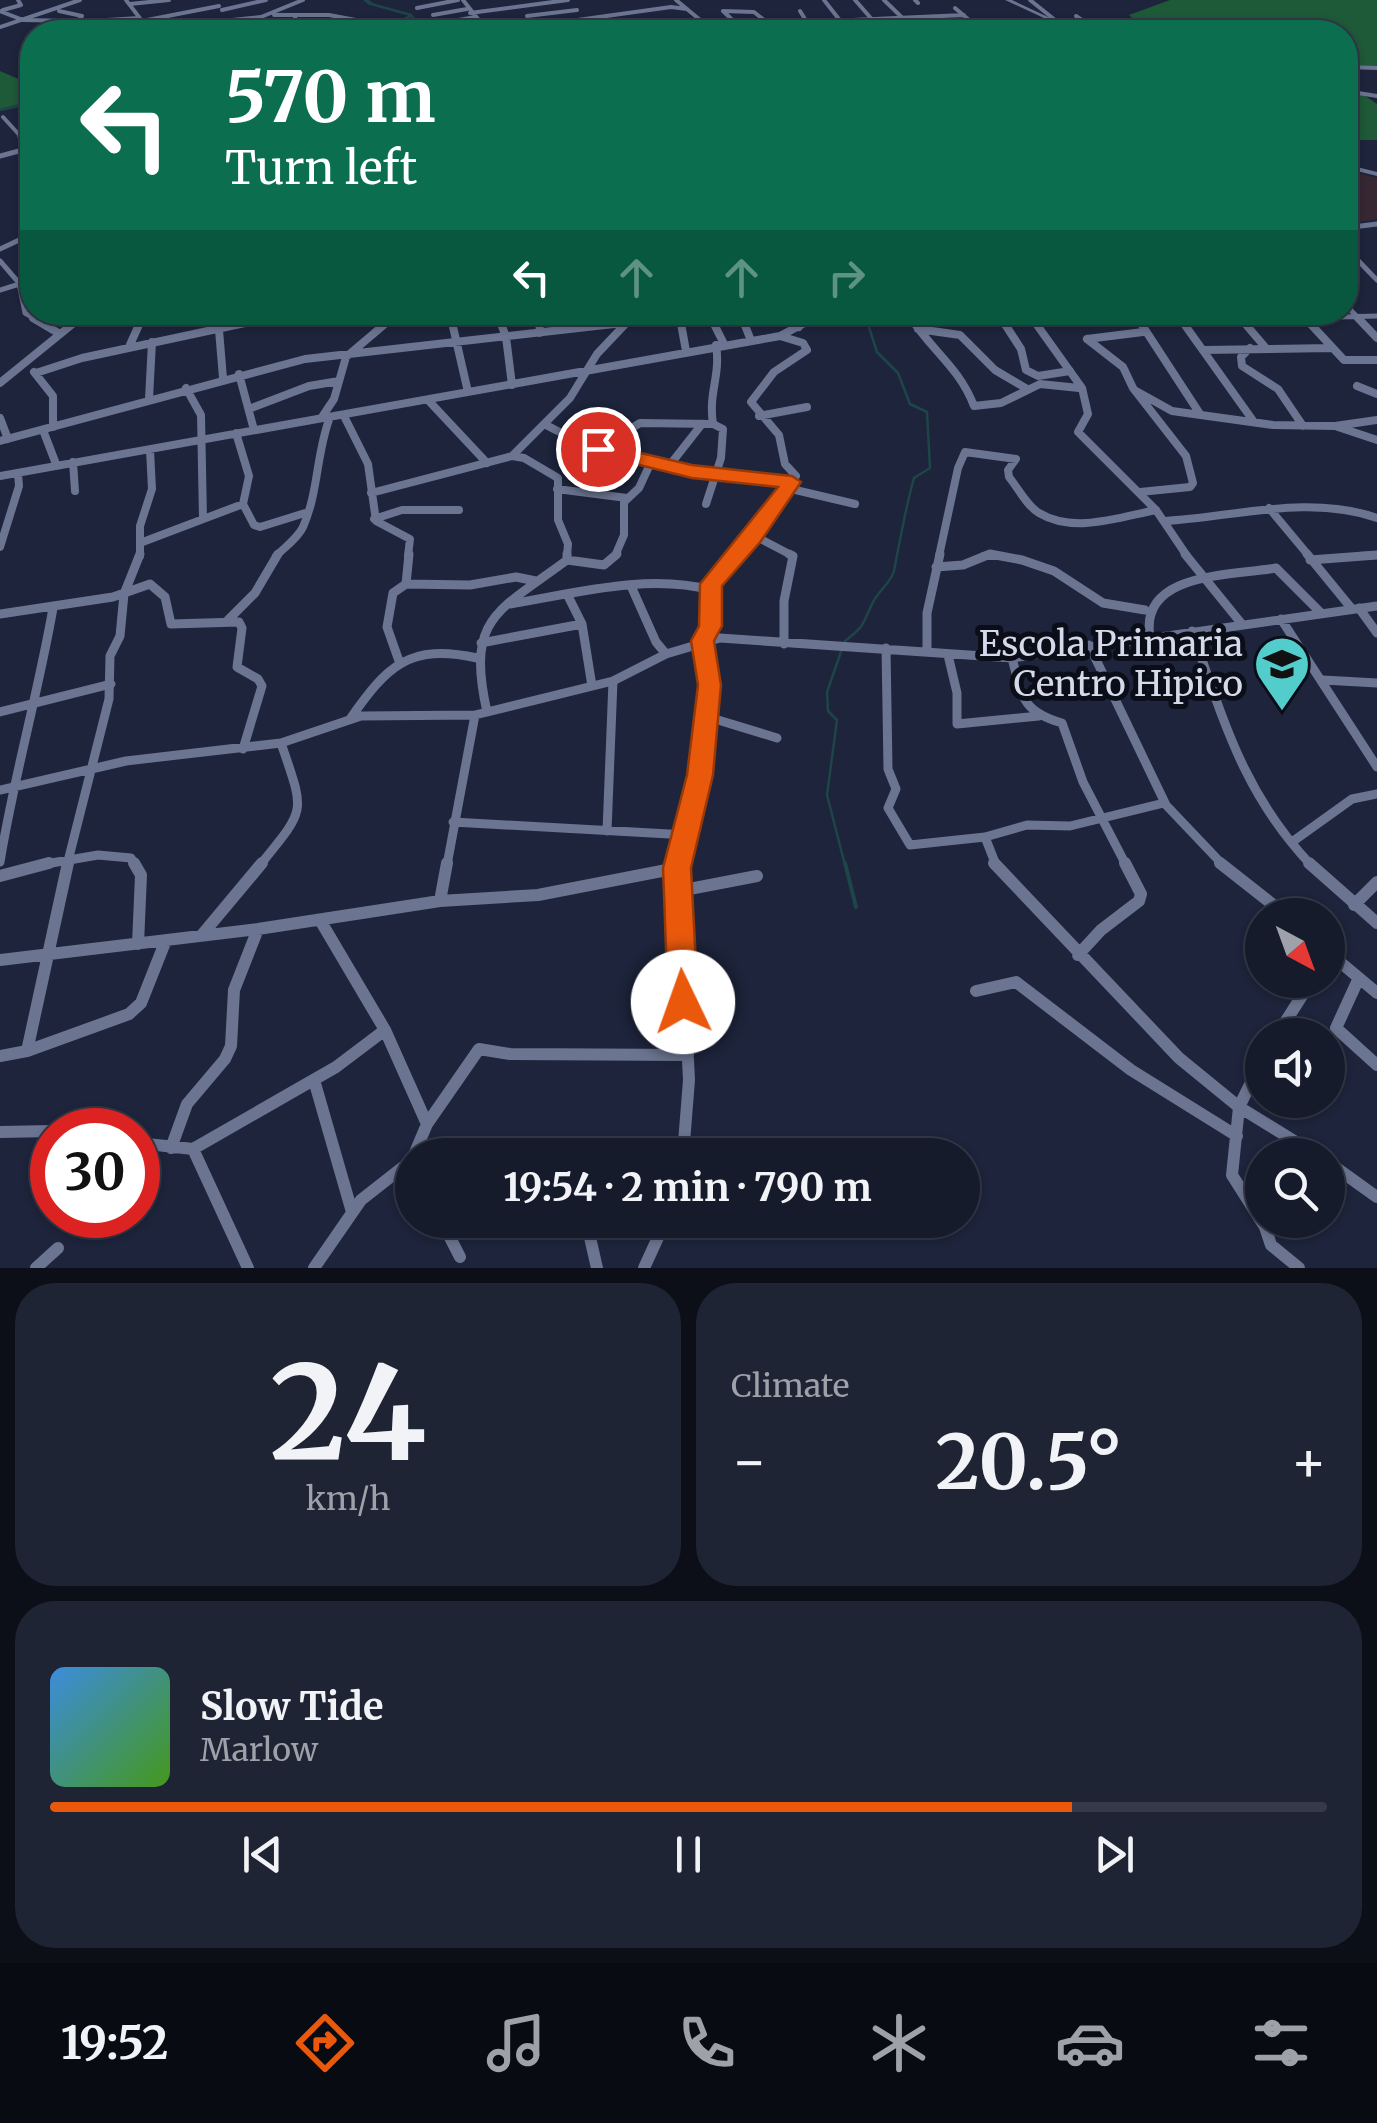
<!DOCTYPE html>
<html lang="en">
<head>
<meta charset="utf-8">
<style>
	body { margin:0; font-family:Merriweather,serif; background:#1f2434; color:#f1f3f6; height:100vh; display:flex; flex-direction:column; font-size:38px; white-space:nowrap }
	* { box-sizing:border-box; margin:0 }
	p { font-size:32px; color:#9ea1a9 }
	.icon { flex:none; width:55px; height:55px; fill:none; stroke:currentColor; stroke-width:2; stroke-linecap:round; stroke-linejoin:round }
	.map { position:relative; height:1268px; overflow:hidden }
	.side { display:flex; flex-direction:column; gap:15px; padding:15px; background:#0c0f18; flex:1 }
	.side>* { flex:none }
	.guide { position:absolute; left:20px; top:20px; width:1338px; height:305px; border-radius:40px; box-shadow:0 2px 8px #0004,0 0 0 2px #353948; background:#0b6e4f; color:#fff; overflow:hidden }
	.needle { width:65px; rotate:139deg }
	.controls { position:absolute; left:1245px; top:898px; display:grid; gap:20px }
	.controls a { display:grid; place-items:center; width:100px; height:100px; border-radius:50%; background:#161b2c; box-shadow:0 2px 8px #0004,0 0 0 2px #353948; font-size:50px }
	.speed { position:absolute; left:30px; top:1108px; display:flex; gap:20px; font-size:50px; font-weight:700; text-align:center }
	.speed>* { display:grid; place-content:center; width:130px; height:130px; border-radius:50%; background:#161b2c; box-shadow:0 2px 8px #0004,0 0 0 2px #353948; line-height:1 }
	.speed .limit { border:15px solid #d22; background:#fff; color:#111 }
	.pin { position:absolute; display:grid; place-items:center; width:85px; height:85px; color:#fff; margin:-42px; border:5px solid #fff; border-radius:50%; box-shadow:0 2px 10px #0007 }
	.me { position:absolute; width:110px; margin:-55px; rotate:357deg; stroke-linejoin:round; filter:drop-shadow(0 0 8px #0008) }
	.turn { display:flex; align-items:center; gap:35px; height:210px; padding:0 40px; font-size:45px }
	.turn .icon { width:130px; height:130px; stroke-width:2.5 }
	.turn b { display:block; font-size:70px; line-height:85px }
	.lanes { display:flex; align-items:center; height:95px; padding:0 40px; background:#0003; justify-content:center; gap:50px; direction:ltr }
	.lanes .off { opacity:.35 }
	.big { font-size:75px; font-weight:700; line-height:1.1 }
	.side .tile { flex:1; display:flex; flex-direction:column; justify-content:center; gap:15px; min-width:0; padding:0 35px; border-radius:40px; background:#1f2434 }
	.side .dial { align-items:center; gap:0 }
	.dial b { font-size:130px; line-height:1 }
	.song { display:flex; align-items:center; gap:30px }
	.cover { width:120px; height:120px; border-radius:15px; background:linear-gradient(135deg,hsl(210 70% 55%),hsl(100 70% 35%)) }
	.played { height:10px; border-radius:5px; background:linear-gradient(90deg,#ea580c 80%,#353948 80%) }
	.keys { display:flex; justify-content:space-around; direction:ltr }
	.heat { display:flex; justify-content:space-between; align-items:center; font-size:55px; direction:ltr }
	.side .tiles { flex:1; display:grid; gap:15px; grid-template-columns:1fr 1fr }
	.tile:last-child { grid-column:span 2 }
	.trip { position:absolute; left:395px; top:1138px; width:585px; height:100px; border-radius:50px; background:#161b2c; box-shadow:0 2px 8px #0004,0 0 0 2px #353948; font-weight:700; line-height:100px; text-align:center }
	.dock { display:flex; height:160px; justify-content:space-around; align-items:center; background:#090b12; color:#9ea1a9 }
	.dock .icon { width:70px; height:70px }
	.dock .active { color:#ea580c }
	.dock b { font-size:45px; color:#f1f3f6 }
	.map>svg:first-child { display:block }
</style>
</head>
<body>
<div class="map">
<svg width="1377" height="1268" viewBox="0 0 1377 1268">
	<rect width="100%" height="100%" fill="#1d243b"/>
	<path fill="#362732" d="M1345,170L1377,178V219L1345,224Z"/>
	<path fill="#1e5938" d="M1170,0H1377V67H1345V32H1153L1143,29L1129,15Z
		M0,71L32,85V101L0,109Z
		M1345,82L1377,104V140H1345Z"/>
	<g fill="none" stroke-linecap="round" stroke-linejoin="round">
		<path stroke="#1e4548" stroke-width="2.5" d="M371,4L411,15L424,32
			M381,32L410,16
			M0,110L32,103
			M845,641C865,626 862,625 872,604C877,592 891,583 894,571C900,540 905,510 914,478L930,468L927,412L910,404L898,373L877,352L864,312
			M842,649L827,692L828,711L837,720L827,795L845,865"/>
		<path stroke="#1e4548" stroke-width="4" d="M845,863L856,907"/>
		<path fill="#1e4548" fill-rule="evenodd" d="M363,0H369L374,4L369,5Z"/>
		<path stroke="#6b7490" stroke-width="4" d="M126,0L142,21L139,23L164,32
			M463,0L482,24L496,32
			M676,0L705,24L707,32
			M824,0L849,32
			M855,0L883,32
			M884,0L917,32
			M915,0L918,3
			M1030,0L1055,20
			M130,4L169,0
			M417,8L458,0
			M955,8L983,32
			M3,10L21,5L18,0
			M222,10L266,0
			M0,11L23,20L76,21
			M59,11L82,16L73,28L78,32
			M800,11L813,32
			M470,13L568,0
			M274,15H329L361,21
			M433,15L467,9
			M527,16L577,10
			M1076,16L1099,32
			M142,21L219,6
			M75,22L139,18
			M666,22L675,32
			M807,22L964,15
			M443,23L475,17
			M0,27L80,0
			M154,28L261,17L303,0
			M227,28L298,22L295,18
			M513,29L671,7L687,9
			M585,31L595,28L587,20
			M447,32L481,23
			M703,32L774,28
			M745,32L723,11L754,12L779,32
			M970,32L1067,27
			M1345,67L1377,68
			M1352,92L1377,96
			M3,117L23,139"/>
		<path stroke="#6b7490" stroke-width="5" d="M20,137L32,150
			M0,156L30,148
			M1345,228L1377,224
			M1345,247L1377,280
			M0,249L32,234
			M0,261L19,283L25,313L37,320
			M0,290L32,280
			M1345,304L1360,320
			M218,312L219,320
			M447,312L452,320
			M497,312L500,320
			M539,312V320
			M708,312L712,320
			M740,312L743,320
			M786,312L793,320
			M907,312L912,320
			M997,312L1002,320
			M1029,312L1033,320
			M451,317L468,312
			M1304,317L1307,320
			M77,320L87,312
			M141,320L144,312
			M256,320L293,312
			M390,320L399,312
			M630,320L633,312
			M645,320L680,316L681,320
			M809,320L824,312
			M1218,320L1377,316"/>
		<path stroke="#6b7490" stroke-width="8" d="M33,318L60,334
			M218,318L223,378
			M451,318L468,392
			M499,318L506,337L512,385
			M539,318L540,333
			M680,318L686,351
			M711,318L724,344
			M742,318L750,338
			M791,318L799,327
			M911,318C932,351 959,367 974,406L1001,403L1040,384L1079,388
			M1001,318L1021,349L1026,370L1038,376L1070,371
			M1032,318L1082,388L1088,414L1078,432L1156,510L1187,556
			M1305,318L1344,360H1377
			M1358,318L1377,338
			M1242,320L1265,347
			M1182,321L1254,422
			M918,329L960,335L995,370L1027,389
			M1087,339L1123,367L1133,388L1186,456L1193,483L1190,487L1140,492
			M1087,339L1143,332
			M129,347L142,318
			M1250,348L1241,357L1242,366L1278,389L1303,426
			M1203,350L1332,348
			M34,372L53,396V427
			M36,373L82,358L268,318
			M239,374L254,430
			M0,383L80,318
			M1357,386L1377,394
			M186,388L201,415L203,519
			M1136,391L1172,411L1273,425L1335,426L1377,420
			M149,399L152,342
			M428,400L487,463
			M249,409L309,386L339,381
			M1200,414L1140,322L1316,318
			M344,416L368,464L376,521L410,539L408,556
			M759,416L807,407
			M322,417L334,399L346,357L392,318
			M0,418L8,439
			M546,425C623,467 705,475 791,482
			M1338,427L1377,440
			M43,430L56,464
			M236,433L249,476L243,504L254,525L260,527L305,513
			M0,441L305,359L667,318
			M598,449L640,423L713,424
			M512,456L524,458L558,478V520L568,544L567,556
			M73,462L75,491
			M669,466L702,424
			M0,476L780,336L814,318
			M787,488L855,504
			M557,489L627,498
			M371,493L512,456L570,398L597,354L631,318
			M706,504L721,458L723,429L713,424C708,392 721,376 716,345
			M1269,508L1309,556
			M374,519L402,510H459
			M1165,521C1234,517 1310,494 1377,518
			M753,535L793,556
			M140,543L243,504
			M0,547L19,486L18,473
			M140,556V526L152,489L150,450
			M276,556C285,547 298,538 303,527C319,491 316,453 330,417
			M615,556L624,535V502L639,488L651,462
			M735,556L796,476L785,464L779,435L751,402L774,372L807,350L803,343L780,336
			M939,556L958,468L965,452L1016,459L1008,470L1009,477C1018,488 1027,506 1039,513C1074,534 1120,517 1156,510
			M984,556H1002
			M1360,556L1377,555"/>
		<path stroke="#6b7490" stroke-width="9" d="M1185,554L1241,623
			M1307,554L1352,609
			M567,560L604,565L617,554
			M1310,560L1377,555
			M936,567L963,565L990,554L1022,560L1054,571L1103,603L1145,610
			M406,584L409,554
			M631,586L656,642L666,654
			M567,594L582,624L592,686
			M510,604C572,594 648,573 710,590
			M1359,608L1377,633
			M0,614L113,597L150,584L165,597L171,624L239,622L242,628L237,667L258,679L262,686L243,749
			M1281,619L1377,767
			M228,620L255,593L278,554
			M1192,631C1224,721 1243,793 1311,865
			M1150,637C1139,572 1231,576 1276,568L1321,613
			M481,643L582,624
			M784,644V601L793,556L789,554
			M1089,645L1166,805L1223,865
			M886,648L888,769L896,789L888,808L910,845L985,837L1027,825L1070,826L1164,803
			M927,652V613L940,554
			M948,655L957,693V724L1039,716
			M1012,658C1022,696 1021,711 1062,723L1083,782L1126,865
			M399,661L387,627L393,593L406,584L470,585L516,577L536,581
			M1323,680L1377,683
			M0,712L111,684
			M487,712C466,617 497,612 567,560V554
			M705,716L777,738
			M350,719C387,666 409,643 477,658
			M0,790L126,761L281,743L361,716L475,715L613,681L666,654L720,638L1012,658L1377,606
			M453,822L687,835
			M607,831L613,681
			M985,837L996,865
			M1292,842L1352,799L1377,794
			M0,862C14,776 38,694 53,608
			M40,865L98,855L131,858L135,865
			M67,865L109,699L110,656L120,636L124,594L140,554
			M260,865C307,807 305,814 281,743
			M447,865L475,715
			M678,865C698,791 714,718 702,641L711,626V584L737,554"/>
		<path stroke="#6b7490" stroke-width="12" d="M134,863L141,875L138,944
			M678,863L689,1080L683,1155
			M994,863L1179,1058L1239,1107L1317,1155
			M1220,863L1286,915
			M1309,863L1377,923
			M0,876L49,863
			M679,891L757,876
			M440,901L447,863
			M1354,905L1377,882
			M320,920L385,1030L427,1124
			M201,936L262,863
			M1328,952L1377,993
			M1078,955L1101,930L1139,901L1141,894L1125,863
			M0,960L258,929L440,901L538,895L677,868
			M1358,980L1336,1028L1377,1065
			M976,991L1016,982L1131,1070L1237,1136
			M1277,1035L1312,980
			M27,1051L68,863
			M0,1056L27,1051L129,1014L141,1003L166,940
			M1262,1060L1239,1107L1232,1175L1265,1227L1271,1245L1299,1268
			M314,1080L352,1212
			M0,1132L52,1131
			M138,1143L193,1149L336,1067L385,1030
			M171,1148L187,1104L225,1059L231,1046L234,990L258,929
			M193,1149L248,1268
			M414,1155L427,1124L479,1049L510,1054L688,1055
			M1328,1162L1377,1197
			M441,1220L460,1257
			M586,1220L597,1268
			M36,1268L58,1248
			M314,1268L361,1200L412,1160
			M644,1268L666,1220"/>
		<path fill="#6b7490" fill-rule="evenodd" d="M1005,0H1012L1080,32H1074Z
			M1345,164L1377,172V176L1345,168Z"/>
	</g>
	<path fill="#ea580c" stroke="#983908" stroke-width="2.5" d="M598,443L692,465L792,476L801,482L761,541L722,586V626L714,641L721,685L713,775L691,868L698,1002L694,1012L683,1017L672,1012L668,1002L663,868L687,775L698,685L691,641L699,626L700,584L778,487L692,478L591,453L588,449Z"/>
	<defs>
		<g id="school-pin" transform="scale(2.875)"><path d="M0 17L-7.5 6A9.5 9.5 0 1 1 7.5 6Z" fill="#52cdcc" stroke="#0b0e18"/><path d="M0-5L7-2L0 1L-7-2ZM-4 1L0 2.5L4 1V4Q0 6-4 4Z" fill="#111"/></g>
	</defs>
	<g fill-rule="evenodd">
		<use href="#school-pin" x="1282" y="664"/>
	</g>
	<g text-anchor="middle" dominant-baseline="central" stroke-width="10" stroke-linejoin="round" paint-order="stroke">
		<g font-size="35" fill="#d5daea" stroke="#0b0e18" text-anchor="end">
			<text x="1243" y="644">Escola Primaria<tspan x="1243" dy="40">Centro Hipico</tspan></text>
		</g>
	</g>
</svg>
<div class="controls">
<a><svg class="needle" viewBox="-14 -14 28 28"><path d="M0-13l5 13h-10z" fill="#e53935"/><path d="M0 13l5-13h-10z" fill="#9ea1a9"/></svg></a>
<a><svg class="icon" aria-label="sound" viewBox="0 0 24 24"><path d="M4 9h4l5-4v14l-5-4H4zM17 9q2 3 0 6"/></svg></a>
<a><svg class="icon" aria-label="search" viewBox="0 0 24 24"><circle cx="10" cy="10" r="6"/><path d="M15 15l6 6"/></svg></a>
</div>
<div class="speed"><div class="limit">30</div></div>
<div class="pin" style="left:598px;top:449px;background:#d93025"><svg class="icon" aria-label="arrive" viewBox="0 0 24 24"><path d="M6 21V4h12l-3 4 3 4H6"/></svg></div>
<svg class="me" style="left:683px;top:1002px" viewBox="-20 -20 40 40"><circle r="19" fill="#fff"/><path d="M0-13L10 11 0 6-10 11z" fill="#ea580c"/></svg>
<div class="trip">19:54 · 2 min · 790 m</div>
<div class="guide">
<div class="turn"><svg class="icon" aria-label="left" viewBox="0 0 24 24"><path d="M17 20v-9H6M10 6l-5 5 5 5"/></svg><div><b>570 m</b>Turn left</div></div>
<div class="lanes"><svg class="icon" aria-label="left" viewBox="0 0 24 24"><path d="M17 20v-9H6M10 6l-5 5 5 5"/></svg><svg class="icon off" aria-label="ahead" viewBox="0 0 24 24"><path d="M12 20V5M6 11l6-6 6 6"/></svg><svg class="icon off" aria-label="ahead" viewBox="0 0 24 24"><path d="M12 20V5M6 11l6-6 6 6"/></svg><svg class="icon off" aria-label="right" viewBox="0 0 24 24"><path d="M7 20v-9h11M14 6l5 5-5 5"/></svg></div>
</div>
</div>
<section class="side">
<div class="tiles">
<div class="tile dial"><b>24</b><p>km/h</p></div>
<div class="tile"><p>Climate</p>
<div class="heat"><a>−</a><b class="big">20.5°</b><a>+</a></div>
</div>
<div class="tile">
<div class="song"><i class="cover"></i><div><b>Slow Tide</b><p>Marlow</p></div></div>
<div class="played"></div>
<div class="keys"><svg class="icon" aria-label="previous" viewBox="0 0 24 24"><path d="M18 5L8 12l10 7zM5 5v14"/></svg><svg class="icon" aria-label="pause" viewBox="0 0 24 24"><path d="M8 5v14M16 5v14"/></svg><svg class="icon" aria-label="next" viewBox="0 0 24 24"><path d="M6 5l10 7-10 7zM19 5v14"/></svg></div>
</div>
</div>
</section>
<nav class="dock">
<b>19:52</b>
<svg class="icon active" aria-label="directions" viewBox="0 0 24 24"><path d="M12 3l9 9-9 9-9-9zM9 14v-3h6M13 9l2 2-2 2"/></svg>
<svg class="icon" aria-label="music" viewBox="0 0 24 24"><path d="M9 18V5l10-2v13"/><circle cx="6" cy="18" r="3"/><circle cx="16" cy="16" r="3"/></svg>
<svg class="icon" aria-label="phone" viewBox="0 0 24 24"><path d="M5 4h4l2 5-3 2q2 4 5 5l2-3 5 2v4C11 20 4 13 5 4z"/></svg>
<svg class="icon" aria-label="climate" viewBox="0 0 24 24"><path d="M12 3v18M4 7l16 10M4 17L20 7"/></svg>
<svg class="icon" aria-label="car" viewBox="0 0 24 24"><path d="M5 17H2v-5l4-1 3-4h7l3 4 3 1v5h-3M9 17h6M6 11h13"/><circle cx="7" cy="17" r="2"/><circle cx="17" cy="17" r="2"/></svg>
<svg class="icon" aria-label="filters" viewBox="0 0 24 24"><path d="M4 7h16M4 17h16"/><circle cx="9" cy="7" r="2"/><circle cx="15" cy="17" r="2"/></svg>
</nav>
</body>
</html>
